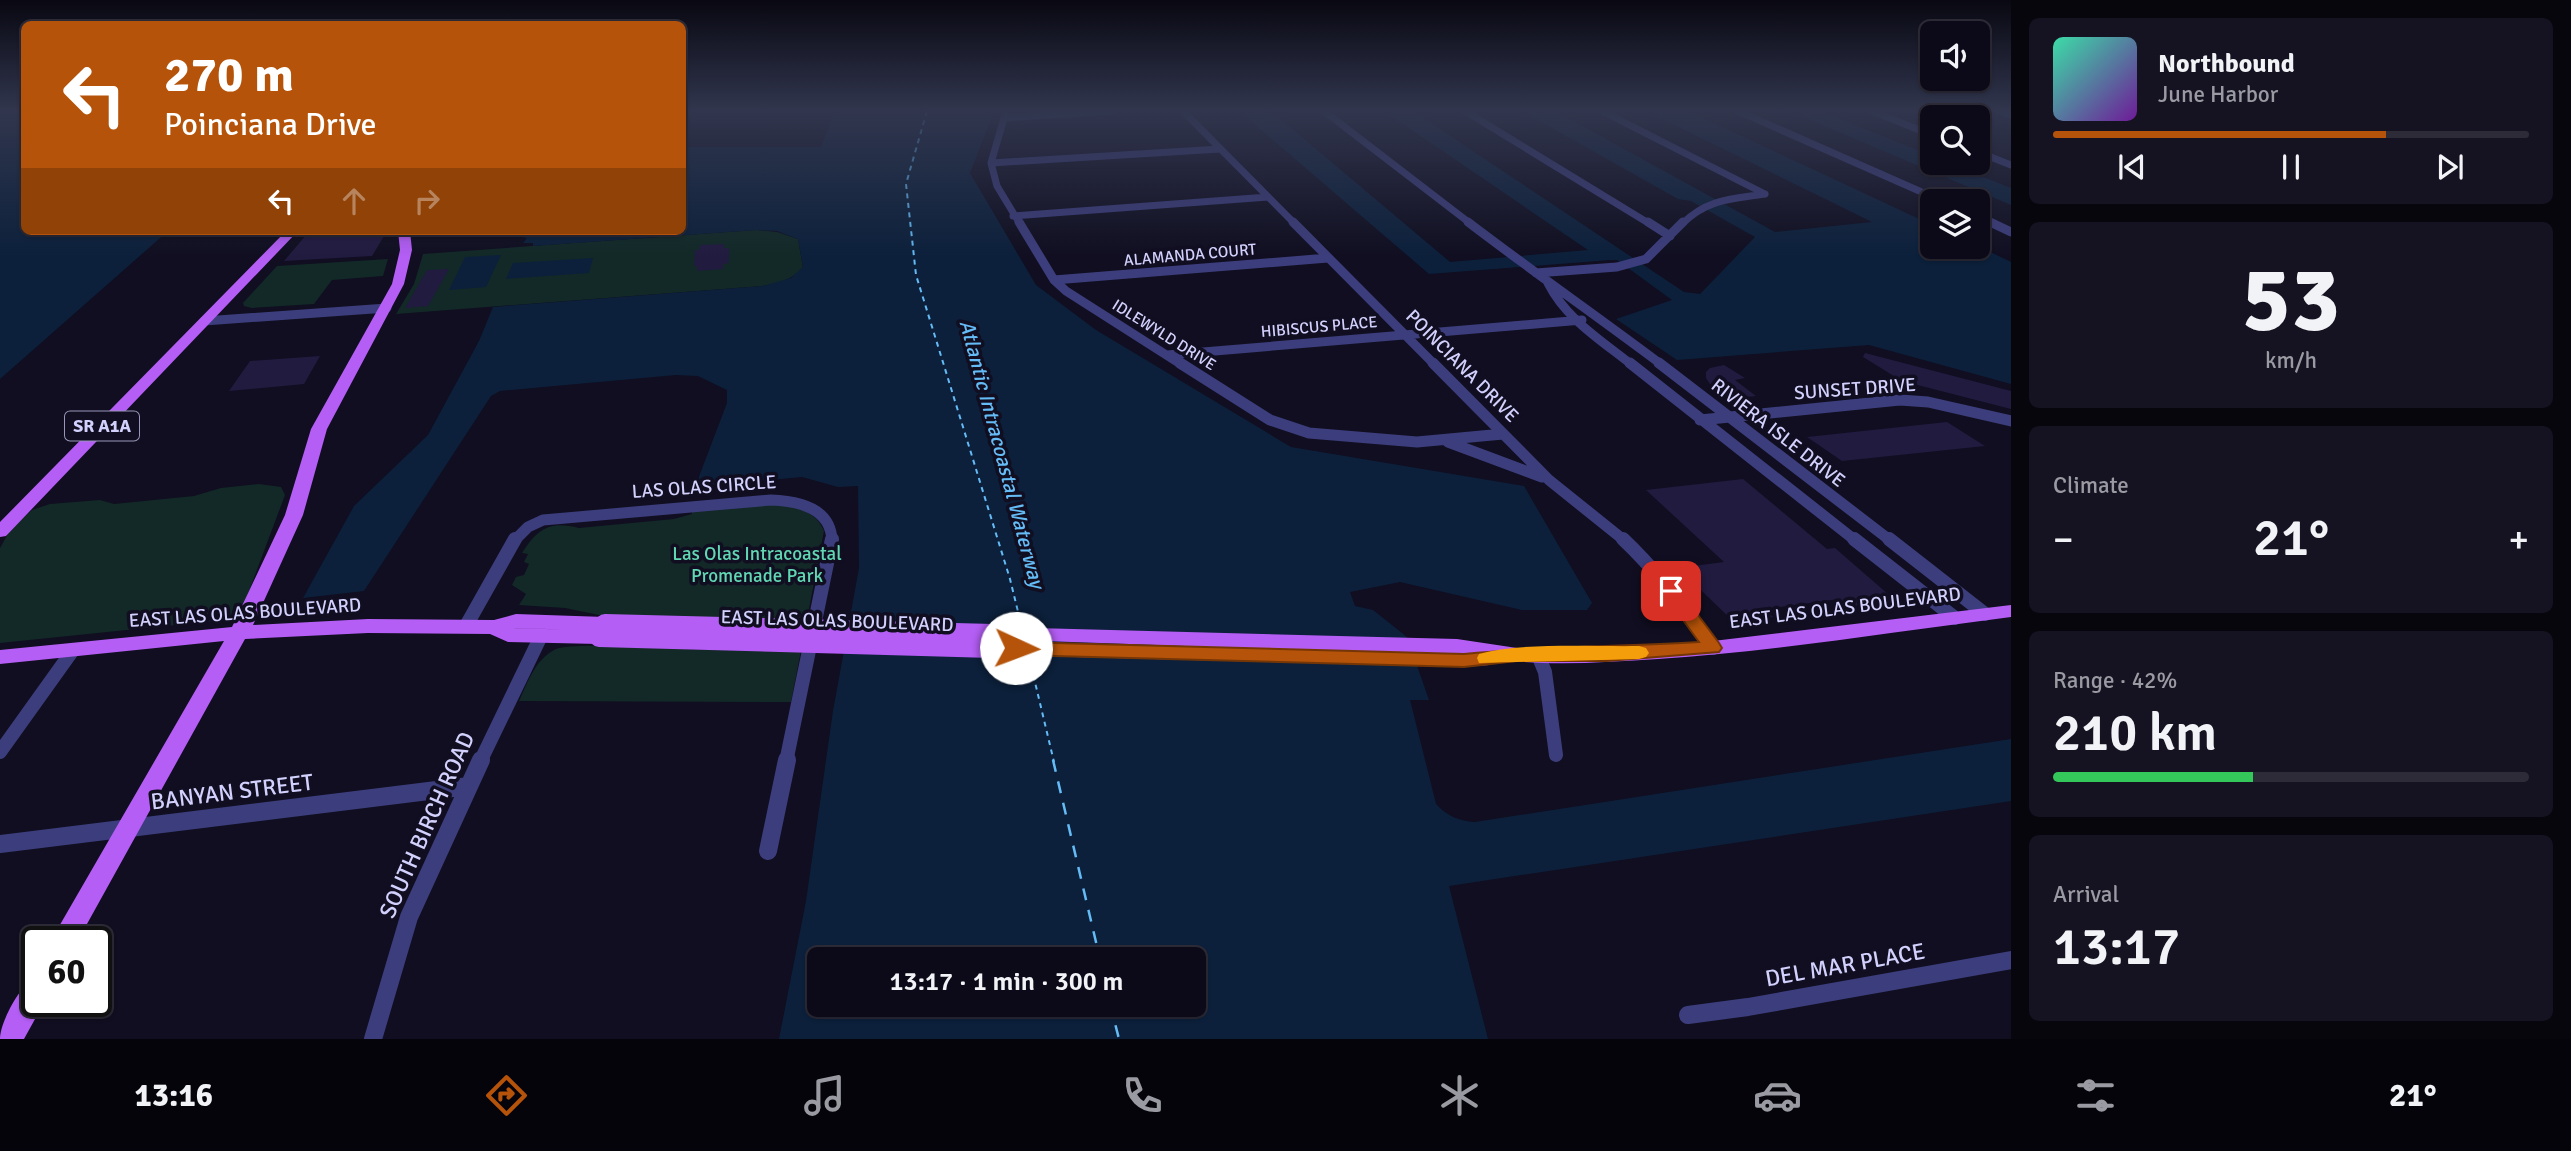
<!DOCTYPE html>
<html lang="en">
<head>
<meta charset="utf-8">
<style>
	body { margin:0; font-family:Signika,sans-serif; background:#151321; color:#f1f3f6; height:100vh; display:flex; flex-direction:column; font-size:26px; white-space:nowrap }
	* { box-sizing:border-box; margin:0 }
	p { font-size:23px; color:#9a9aa2 }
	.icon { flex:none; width:38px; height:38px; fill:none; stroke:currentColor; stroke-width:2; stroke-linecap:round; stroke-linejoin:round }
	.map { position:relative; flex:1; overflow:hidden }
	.side { display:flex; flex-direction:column; gap:18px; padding:18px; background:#07060d; width:560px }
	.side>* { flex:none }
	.banner { position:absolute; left:21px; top:21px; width:665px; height:214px; border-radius:10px; box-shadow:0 2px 5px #0004,0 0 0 2px #2c2b37; background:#b45309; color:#fff; overflow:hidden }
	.tools { position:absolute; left:1920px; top:21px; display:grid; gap:14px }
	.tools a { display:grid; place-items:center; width:70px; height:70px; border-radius:10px; background:#0c0a18; box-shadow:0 2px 5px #0004,0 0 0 2px #2c2b37; font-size:35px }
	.speed { position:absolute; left:21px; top:926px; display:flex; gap:14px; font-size:35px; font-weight:700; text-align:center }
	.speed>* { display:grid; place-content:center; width:91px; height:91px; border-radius:50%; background:#0c0a18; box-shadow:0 2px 5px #0004,0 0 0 2px #2c2b37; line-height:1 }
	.speed .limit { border:4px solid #111; border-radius:10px; background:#fff; color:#111 }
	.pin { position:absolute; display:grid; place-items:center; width:60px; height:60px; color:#fff; margin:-30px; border-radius:14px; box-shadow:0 4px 10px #0006 }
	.me { position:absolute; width:77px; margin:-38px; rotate:92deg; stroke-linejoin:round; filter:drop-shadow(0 0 5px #0008) }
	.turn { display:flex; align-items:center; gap:24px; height:147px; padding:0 28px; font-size:32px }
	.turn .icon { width:91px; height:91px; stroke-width:2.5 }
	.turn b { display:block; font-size:49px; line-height:60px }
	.lanes { display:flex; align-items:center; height:66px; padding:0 28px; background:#0003; justify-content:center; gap:35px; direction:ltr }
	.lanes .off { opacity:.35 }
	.big { font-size:52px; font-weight:600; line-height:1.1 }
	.side .widget { flex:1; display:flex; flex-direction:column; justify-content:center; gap:10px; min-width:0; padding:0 24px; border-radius:10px; background:#151321 }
	.side .dial { align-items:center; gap:0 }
	.dial b { font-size:91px; line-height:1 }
	.song { display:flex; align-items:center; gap:21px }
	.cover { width:84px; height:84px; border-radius:10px; background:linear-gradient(135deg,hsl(160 70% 55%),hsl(280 70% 35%)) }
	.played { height:7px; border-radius:4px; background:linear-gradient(90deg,#b45309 70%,#2c2b37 70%) }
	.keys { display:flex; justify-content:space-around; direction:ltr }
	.heat { display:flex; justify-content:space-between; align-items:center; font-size:38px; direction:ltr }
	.charge { height:10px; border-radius:5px; background:linear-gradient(90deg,#34c759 42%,#2c2b37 0) }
	.trip { position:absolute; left:807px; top:947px; width:399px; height:70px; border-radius:10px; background:#0c0a18; box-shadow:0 2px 5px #0004,0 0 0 2px #2c2b37; font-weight:600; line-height:70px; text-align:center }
	.menu { display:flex; height:112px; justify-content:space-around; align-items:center; background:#05040a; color:#9a9aa2 }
	.menu .icon { width:49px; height:49px }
	.menu .selected { color:#b45309 }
	.menu b { font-size:32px; color:#f1f3f6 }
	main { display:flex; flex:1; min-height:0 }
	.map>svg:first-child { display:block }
</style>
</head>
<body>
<main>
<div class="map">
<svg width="2011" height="1039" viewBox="0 0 2011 1039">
	<rect width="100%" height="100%" fill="#100e20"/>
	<path fill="#122927" d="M756,230L777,232L798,239L803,267C793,280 778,283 763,286L396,314L414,284L423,254Z
		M388,259L383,276L332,280L314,304L252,308L244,306L243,303L277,266Z
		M259,484L281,487L285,495L246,599L236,616L224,620L0,643V548L10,530L32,510L50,504L100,500L114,504L194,496L221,488Z
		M758,504C783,506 813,504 824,531L791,702L519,701C528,682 535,659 556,649C573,641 686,650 712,650L724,619L599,615L565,608L519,605L526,594L512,585L516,577L524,575L529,564L524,562L528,554L522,553C537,529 550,520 579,528L674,519L692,514V510Z"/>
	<path fill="#0c203b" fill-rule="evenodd" d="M0,111H24V231H168L0,379Z
		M835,111H994L970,173L1036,285L1096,330L1291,447L1524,486L1592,603L1587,610H1522L1400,582L1350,592L1355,606L1373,610L1407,637L1429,700H1410L1436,804C1447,816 1459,821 1475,822L2011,739V801L1449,886L1488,1039H779L806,901L833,711L859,568L858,486L838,487L802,477L695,487L727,403V390L698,376L676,375L500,391L491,396L364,591L303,598L354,506L428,435L479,341L493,307L763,286L791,278L803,267L798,239L777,231L756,230L533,246V243H523L527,238L494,231H682L683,147H821ZM819,959H1194V1004H819Z
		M1239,111H1271L1450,262L1588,250L1384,111H1413L1684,292L1700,294L1755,237L1691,201L1678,199L1522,111H1555L1775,232L1872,222L1646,111H1688L1932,225V247L1978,246L2011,262V384L1869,345L1677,360L1616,319L1672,300L1617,260H1610L1429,274Z
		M1789,111H1821L1932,156V163H1948L2011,188V205Z
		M501,255L486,287L449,290L465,257Z
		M593,258L589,273L506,279L513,263Z"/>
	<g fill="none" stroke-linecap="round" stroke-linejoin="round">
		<path stroke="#64bbf6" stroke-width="2" stroke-dasharray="5 4.5" stroke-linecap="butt" d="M927,111L906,184L916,275L1010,579L1022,628
			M1029,657L1054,762"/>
		<path stroke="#64bbf6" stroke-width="2.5" stroke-dasharray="12 10" stroke-linecap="butt" d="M1053,760L1100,959
			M1110,1004L1119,1039"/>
	</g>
	<path fill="#211b40" d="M344,231H387L372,256L284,261L307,234Z
		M724,244V248H729V263L723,264V269L697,271V266H694L695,250H699L700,245Z
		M449,269L428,306L405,308L427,270Z
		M1865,353L2011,391V409L1902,381L1863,357Z
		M320,356L304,384L229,391L250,361Z
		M1724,365L1745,378L1735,380L1756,396L1730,399L1710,384L1706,378V372L1710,368Z
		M1947,422L1985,446L1842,461L1807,437Z
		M1743,479L1827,549L1835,548L1896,601L1848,607L1839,599L1764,609L1773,617L1734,622L1678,568L1724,562L1646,490Z"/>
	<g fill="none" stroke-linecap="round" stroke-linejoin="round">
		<path stroke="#3c3d7c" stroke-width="7" d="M1006,111L991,163L997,186L1020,224
			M1183,111L1295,224
			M1324,111L1471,224
			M1465,111L1650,224
			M1602,111L1765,194
			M1738,111L1942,201
			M1872,111L1932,135
			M1999,111L2011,115
			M1004,118L1112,111
			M1978,152L2011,165
			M991,163L1220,149
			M1013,216L1268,197
			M1978,217L1993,224
			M1682,224C1707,199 1731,199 1765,194"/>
		<path stroke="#3c3d7c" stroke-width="9" d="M1019,222L1054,280L1066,291L1182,365
			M1293,222L1435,365
			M1468,222C1532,271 1597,316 1662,365
			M1648,222L1670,236
			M1990,222L2011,232
			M1536,273L1617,267L1646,259L1683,222
			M1054,280L1328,258
			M1548,283C1566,319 1601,340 1632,365
			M204,321L387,308
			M1167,355L1582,320"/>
		<path stroke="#3c3d7c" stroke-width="11" d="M1180,363L1270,420L1309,433L1417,442L1503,434
			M1433,363L1549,480L1625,541
			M1630,363L1856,541
			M1659,363L1891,541
			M1700,420L1900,400L1928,402L2011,421
			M1448,442L1542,477
			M514,541L528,527L543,520L771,500C799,501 831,508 832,541"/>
		<path stroke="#3c3d7c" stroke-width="14" d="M1623,539C1658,572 1686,609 1713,648
			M1854,539L1955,618
			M1889,539L1985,614
			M466,626L515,539
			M1538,655L1545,672L1556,755
			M0,752L73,650
			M480,762L541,636
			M786,762L832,539"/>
		<path stroke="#3c3d7c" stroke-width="18" d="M0,844L469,786
			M768,851L787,760
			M1688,1015L1748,1007L2011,960
			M373,1039L409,917L481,760"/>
		<path fill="#b45ef5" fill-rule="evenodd" d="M286,231H298L6,536L0,537V522Z
			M398,231H410L412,250L404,284L327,429L303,515L253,625L368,619L494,620L516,614L605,617L612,619L615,624L612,629L600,630L606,632L609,637L606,642L599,644L508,642L490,634L368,633L245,639L77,942H50L224,641L0,664V650L232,627L285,515L311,429L392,284L400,250ZM513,628H516L578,630Z
			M2011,605V617C1893,632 1776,651 1658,659C1605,662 1550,667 1498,659L1489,665L1464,667L992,655L985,653L982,648L985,643L992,641L1213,647L986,639L983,634L986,629L993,627L1457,639L1517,648H1607L1713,641Z
			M37,976V1001H45L24,1039H0C0,1022 21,983 37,976Z"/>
		<path stroke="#b45ef5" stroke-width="20" d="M605,624L993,634
			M599,637L992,648"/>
	</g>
	<linearGradient id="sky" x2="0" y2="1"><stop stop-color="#090812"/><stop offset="0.43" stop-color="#31364e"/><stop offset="1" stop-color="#31364e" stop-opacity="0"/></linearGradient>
	<rect width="2011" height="257" fill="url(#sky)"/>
	<path fill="#b45309" stroke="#753606" stroke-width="2" d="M1671,586L1677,587L1719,643L1722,648L1719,652L1607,661H1517L1464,667L1016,655L1009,653L1007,648L1009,644L1016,642L1464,654C1542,646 1620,647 1699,642L1662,591Z"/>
	<path fill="#f59e0b" d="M1639,646L1646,648L1649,653L1646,657L1639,659L1479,663L1477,658L1479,654C1520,642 1595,647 1639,646Z"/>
	<g text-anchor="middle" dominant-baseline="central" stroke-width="7" stroke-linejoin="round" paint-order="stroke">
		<g font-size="16" fill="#d2d0fc" stroke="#100e20">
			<text transform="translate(1190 255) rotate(-5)">ALAMANDA COURT</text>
			<text transform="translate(1319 327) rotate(-5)">HIBISCUS PLACE</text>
			<text transform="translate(1164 335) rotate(32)">IDLEWYLD DRIVE</text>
		</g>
		<rect fill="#100e20" stroke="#9896ba" stroke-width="2" x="65" y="411.5" width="74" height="29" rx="5"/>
		<g font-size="18" font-weight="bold" fill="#d2d0fc">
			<text x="102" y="426">SR A1A</text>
		</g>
		<g font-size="19" fill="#d2d0fc" stroke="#100e20">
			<text transform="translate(1462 366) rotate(45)">POINCIANA DRIVE</text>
			<text transform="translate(1855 389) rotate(-4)">SUNSET DRIVE</text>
			<text transform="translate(1778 433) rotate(38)">RIVIERA ISLE DRIVE</text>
			<text transform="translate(704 487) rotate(-4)">LAS OLAS CIRCLE</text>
			<text transform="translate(1845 608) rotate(-7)">EAST LAS OLAS BOULEVARD</text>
			<text transform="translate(245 613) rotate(-4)">EAST LAS OLAS BOULEVARD</text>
			<text transform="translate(837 621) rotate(2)">EAST LAS OLAS BOULEVARD</text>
		</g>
		<g font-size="19" fill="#61d7b3" stroke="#100e20">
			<text x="757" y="554">Las Olas Intracoastal<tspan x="757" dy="22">Promenade Park</tspan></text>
		</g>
		<g font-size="21" font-style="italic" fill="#64bbf6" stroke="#100e20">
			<text transform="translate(1002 454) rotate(75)">Atlantic Intracoastal Waterway</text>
		</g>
		<g font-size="23" fill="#d2d0fc" stroke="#100e20">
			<text transform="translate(232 792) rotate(-7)">BANYAN STREET</text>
			<text transform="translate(427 825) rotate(-66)">SOUTH BIRCH ROAD</text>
			<text transform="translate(1845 965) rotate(-10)">DEL MAR PLACE</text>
		</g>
	</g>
</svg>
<div class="tools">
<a><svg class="icon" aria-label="sound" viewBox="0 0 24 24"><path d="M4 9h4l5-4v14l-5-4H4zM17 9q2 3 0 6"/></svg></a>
<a><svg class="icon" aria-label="search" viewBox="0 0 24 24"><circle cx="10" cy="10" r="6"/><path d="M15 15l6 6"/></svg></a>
<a><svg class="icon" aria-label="layers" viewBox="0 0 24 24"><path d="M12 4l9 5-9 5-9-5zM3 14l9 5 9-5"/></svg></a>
</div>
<div class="speed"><div class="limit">60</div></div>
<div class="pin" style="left:1671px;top:591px;background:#d93025"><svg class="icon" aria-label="arrive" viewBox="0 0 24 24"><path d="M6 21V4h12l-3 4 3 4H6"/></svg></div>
<svg class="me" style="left:1016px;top:648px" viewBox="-20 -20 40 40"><circle r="19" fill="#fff"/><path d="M0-13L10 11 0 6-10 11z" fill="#b45309"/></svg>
<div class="trip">13:17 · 1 min · 300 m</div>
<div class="banner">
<div class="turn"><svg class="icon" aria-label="left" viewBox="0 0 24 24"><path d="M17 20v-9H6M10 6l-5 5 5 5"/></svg><div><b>270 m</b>Poinciana Drive</div></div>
<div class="lanes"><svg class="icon" aria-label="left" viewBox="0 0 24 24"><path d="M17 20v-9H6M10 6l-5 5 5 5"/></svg><svg class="icon off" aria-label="ahead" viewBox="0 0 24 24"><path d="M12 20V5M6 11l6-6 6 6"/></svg><svg class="icon off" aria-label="right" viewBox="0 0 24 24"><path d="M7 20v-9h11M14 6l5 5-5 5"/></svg></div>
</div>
</div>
<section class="side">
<div class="widget">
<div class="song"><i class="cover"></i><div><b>Northbound</b><p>June Harbor</p></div></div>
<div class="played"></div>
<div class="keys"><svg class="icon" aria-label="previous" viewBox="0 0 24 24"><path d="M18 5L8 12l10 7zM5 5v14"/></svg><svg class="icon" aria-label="pause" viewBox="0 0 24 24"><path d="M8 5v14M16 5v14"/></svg><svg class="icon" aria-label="next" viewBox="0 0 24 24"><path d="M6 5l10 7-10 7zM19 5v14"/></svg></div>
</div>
<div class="widget dial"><b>53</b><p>km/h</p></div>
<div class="widget"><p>Climate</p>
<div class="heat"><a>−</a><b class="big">21°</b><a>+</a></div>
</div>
<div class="widget"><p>Range · 42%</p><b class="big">210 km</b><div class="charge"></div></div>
<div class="widget"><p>Arrival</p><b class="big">13:17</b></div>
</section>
</main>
<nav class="menu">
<b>13:16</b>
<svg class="icon selected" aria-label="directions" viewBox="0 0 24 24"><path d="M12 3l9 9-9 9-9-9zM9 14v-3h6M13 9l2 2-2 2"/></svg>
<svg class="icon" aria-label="music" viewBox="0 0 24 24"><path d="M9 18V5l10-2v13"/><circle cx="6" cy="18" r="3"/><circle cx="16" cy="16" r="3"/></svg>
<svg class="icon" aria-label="phone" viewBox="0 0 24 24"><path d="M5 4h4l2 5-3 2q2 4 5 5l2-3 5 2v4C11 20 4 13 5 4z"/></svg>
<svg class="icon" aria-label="climate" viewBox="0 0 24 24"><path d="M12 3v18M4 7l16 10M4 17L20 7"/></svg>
<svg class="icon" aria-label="car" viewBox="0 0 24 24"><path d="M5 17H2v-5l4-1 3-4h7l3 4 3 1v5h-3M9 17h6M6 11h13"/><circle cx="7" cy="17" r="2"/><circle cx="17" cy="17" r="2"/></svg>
<svg class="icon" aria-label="filters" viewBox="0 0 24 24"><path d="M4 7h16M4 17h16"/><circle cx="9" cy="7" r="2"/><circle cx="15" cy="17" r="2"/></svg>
<b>21°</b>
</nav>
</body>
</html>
